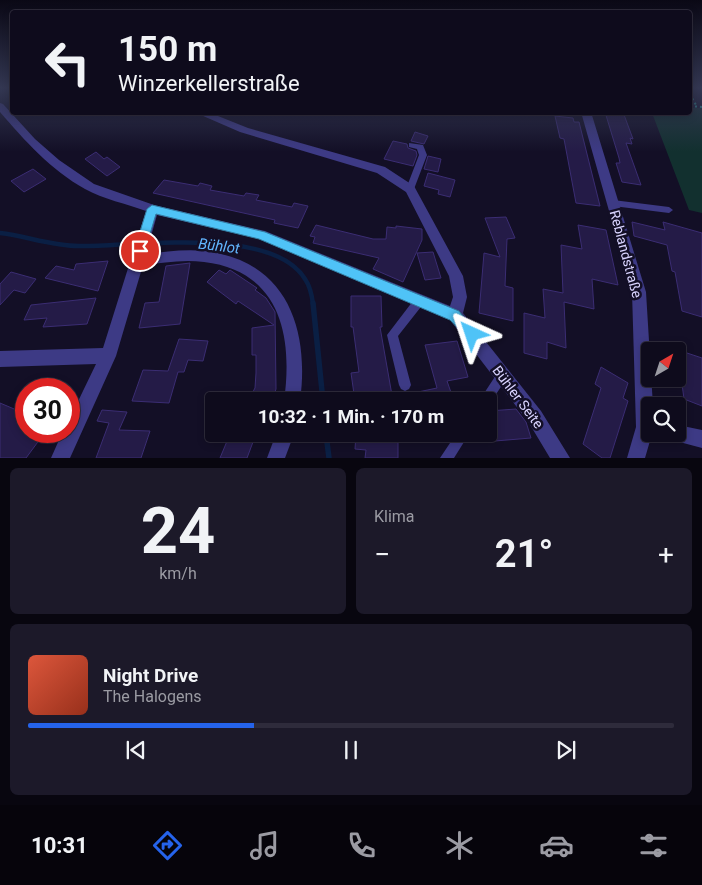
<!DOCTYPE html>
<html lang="de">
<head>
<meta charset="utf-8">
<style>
	body { margin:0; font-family:Roboto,sans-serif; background:#1c1929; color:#f1f3f6; height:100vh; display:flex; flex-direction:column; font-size:19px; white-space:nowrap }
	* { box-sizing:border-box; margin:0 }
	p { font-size:16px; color:#9b9ba3 }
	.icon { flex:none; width:28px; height:28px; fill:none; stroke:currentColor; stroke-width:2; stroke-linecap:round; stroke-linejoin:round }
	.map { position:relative; height:458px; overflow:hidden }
	.sheet { display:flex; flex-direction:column; gap:10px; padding:10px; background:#08060f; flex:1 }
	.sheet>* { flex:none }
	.guide { position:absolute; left:10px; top:10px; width:682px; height:105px; border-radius:5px; box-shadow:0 2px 8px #0003,0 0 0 1px #2e2b3b; background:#0e0b1c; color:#f1f3f6; overflow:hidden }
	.needle { width:32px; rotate:39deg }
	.tools { position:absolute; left:641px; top:342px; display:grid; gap:10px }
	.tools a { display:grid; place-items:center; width:45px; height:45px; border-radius:5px; background:#0e0b1c; box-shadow:0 2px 8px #0003,0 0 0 1px #2e2b3b; font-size:25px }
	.speed { position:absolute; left:15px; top:378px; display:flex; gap:10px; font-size:25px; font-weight:700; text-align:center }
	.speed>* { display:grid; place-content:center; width:65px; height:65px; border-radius:50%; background:#0e0b1c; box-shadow:0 2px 8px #0003,0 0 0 1px #2e2b3b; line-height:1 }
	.speed .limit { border:8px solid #d22; background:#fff; color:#111 }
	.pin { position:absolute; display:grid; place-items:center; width:42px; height:42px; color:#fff; margin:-21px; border:2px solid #fff; border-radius:50%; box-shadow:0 1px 5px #0007 }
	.me { position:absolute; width:55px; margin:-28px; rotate:318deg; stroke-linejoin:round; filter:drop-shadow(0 0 4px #0008) }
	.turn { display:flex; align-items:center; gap:18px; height:105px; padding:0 25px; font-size:22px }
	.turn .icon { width:65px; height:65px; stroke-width:2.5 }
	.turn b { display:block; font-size:35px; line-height:42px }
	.big { font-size:38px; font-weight:700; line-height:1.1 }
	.sheet .tile { flex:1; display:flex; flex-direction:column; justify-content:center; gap:8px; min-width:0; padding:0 18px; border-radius:8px; background:#1c1929 }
	.sheet .dial { align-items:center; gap:0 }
	.dial b { font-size:65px; line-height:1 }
	.song { display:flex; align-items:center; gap:15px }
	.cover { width:60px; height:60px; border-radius:8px; background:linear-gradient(135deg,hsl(10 70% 55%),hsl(10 70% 35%)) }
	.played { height:5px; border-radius:2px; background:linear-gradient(90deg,#2563eb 35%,#2e2b3b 35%) }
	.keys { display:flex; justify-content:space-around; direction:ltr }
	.heat { display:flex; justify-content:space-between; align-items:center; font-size:28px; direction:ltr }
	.sheet .tiles { flex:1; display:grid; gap:10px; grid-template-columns:1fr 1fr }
	.tile:last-child { grid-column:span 2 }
	.trip { position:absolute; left:205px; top:392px; width:292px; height:50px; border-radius:5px; background:#0e0b1c; box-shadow:0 2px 8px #0003,0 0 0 1px #2e2b3b; font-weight:700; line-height:50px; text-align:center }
	.tab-bar { display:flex; height:80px; justify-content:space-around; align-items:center; background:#06040b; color:#9b9ba3 }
	.tab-bar .icon { width:35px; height:35px }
	.tab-bar .on { color:#2563eb }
	.tab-bar b { font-size:22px; color:#f1f3f6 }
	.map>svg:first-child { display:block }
</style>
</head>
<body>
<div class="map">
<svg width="702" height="458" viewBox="0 0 702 458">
	<rect width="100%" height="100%" fill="#130f26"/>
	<path fill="#12302f" d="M690,108H702V213L689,210L652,113L690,112Z"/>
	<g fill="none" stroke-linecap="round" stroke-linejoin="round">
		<path stroke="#0a1f44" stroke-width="4.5" d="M0,233C26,236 52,246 79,246C134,247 272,225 305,279C310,286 312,296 313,304"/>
		<path stroke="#0a1f44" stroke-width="5.5" d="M313,303L323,401
			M326,434L329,458"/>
	</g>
	<path fill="#241b47" stroke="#3b2d73" d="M605,112H623L633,139L630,138L632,144L626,143L641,185L622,182L616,163H620L619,158Z
		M555,116L573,118L574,122H579L600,206L576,203L564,139L560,138Z
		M415,132L428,136L424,144L411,141Z
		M393,141L407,144L408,148L416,151L417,155L413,166L384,159Z
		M96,152L104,159L107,157L120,167L107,176L85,159Z
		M428,156L441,159L438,172L424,169Z
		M33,169L46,179L24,192L11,181Z
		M428,173L455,180L450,197L438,194L439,190L424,186Z
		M164,180L198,186L200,183L212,186L210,190L244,196L246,193L259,195L256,200L292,207L294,203L308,206L298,228L274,223L275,220L153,193Z
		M506,217L515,238L507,239L505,286L513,288V321L479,313L484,253L500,257L485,218Z
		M632,222L665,230L663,222L702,233V317L682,311L675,272L672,271L667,245L634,236Z
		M316,225L373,239H386L387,227L396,228V226L422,229V240L403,282L373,269L379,258L313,243L315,237L310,236Z
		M578,225L606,230L618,285L592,279L594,309L564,302L566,348L547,342V359L524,353V313L545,318L543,289L563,293L561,245L582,249Z
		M433,252L441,278L425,280L417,253Z
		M108,261L98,291L45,278L56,266L74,270L76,264Z
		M190,263L180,324L139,328L145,303L159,302L166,266Z
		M219,270L226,274L230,270L257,288L255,290L266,298L275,312L276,389L272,401H248L255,388L256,373V355H252V328L274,325L238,301L236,304L207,282Z
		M11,272L36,279L25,293L14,290L0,305V284Z
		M351,296H381L382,327H380L393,401H362V393L354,394L351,373L359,372L353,327H351Z
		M96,298L87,324L43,327L47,318L24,320L31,305Z
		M179,339L208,341L203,361L188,360L184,372H178L169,403L132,401L143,370L168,371Z
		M457,341L468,377L447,381L454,401H399V396L437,388L425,345Z
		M678,350L702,358V406L684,399L682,384L678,382Z
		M601,367L628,383L623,398L628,401L610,458H602L583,444L601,388L595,384Z
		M0,403L26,414V431H46L26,458H0Z
		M516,409L526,422L531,438L495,441L489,411Z
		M102,410L127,412L119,430L150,431L141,458H96L109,423L97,421Z
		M230,434H256L247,458H220Z
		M356,434H398V458H365L366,450L355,449Z"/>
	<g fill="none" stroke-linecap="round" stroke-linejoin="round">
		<path stroke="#2fb8b0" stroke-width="2" stroke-dasharray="2 3" stroke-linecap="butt" d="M690,94L697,107
			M690,106L702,107"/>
		<path fill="#3d3a85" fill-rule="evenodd" d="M409,143L423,145L427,155L414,189L410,192L406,189L419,155L417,149L409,147Z
			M613,200L669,207L673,210L669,213L613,206L609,203Z
			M420,295L424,297L425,300L424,303L398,336L411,385L409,389L405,391L401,389L399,385L387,335L416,297Z
			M502,370L506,372L508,376L489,405V401H479L498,372Z
			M456,434H469L454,458H440Z"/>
		<path fill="#3d3a85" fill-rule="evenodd" d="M0,103L3,104L35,139L59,160L94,184L154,205L265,231L450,306L453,297L449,276L406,192L377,173L240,132L194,112H208L248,128L385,167L414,186L463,276L467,297L463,313L541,411L570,458H550L529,423L450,320L259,239L157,215L146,254C165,252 184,249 204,251C286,260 310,328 300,401H284C293,337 281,271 204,262C183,259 163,263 143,265L116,356L70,458H51L63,431H69V420L96,364L0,367V351L103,348L146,211C127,204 103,199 85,189C51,170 25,141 0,112Z
			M581,112H591L646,292L653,406H650V434H652L645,458H627L636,427L632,292Z
			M678,425L702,430V448L672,440L669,434H678Z
			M276,434H294L285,458H267Z"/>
	</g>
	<linearGradient id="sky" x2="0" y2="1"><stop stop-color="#0a0815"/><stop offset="0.58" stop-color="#333752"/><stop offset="1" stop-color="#333752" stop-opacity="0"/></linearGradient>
	<rect width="702" height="152" fill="url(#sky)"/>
	<path fill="#4fc3f7" stroke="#337fa1" d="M152,205L265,232L459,311L478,334L476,338L472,340L467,338L450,320L259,239L156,214L144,254H136L134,251L147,209Z"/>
	<g text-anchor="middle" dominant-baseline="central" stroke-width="5" stroke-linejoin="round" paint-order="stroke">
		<g font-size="14" fill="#d9d4ff" stroke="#130f26">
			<text transform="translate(626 254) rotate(75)">Reblandstraße</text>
			<text transform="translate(518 397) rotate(53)">Bühler Seite</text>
		</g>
		<g font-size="15" font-style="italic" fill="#62b6ff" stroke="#130f26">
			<text transform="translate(219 246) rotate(7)">Bühlot</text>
		</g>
	</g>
</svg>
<div class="tools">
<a><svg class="needle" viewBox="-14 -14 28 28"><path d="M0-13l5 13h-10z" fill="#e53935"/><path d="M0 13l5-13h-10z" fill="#9b9ba3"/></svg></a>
<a><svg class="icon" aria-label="search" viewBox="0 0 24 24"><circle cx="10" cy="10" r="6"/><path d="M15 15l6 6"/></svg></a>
</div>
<div class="speed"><div class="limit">30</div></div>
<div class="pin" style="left:140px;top:251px;background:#d93025"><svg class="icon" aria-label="arrive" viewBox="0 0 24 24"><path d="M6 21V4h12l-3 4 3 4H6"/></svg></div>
<svg class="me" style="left:472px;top:334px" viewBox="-20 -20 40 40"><path d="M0-17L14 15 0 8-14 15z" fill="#4fc3f7" stroke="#fff" stroke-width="4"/></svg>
<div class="trip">10:32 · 1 Min. · 170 m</div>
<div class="guide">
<div class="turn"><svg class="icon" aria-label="left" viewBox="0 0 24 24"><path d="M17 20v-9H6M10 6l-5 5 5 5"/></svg><div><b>150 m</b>Winzerkellerstraße</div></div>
</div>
</div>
<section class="sheet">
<div class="tiles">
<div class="tile dial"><b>24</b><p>km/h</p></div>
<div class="tile"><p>Klima</p>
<div class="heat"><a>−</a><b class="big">21°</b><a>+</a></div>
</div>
<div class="tile">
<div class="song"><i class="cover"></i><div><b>Night Drive</b><p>The Halogens</p></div></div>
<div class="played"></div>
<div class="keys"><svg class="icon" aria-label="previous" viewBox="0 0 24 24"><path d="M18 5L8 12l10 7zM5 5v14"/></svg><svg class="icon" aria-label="pause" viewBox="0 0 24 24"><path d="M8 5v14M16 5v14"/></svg><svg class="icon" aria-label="next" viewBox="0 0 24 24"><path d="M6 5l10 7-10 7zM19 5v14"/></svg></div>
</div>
</div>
</section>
<nav class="tab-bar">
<b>10:31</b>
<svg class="icon on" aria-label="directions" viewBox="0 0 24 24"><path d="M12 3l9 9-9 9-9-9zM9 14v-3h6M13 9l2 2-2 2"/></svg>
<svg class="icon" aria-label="music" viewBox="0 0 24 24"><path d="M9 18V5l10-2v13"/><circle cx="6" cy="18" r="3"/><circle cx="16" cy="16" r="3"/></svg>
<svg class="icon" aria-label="phone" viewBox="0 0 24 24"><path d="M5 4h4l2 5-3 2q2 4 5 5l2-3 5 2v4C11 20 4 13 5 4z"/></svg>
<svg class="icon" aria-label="climate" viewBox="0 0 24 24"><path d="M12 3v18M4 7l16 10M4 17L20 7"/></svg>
<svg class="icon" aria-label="car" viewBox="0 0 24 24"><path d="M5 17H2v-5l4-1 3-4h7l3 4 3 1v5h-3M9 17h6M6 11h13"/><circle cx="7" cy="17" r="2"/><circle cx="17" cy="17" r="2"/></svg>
<svg class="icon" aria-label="filters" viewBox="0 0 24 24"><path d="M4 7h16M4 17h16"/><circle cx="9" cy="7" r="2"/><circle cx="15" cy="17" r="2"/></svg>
</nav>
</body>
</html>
